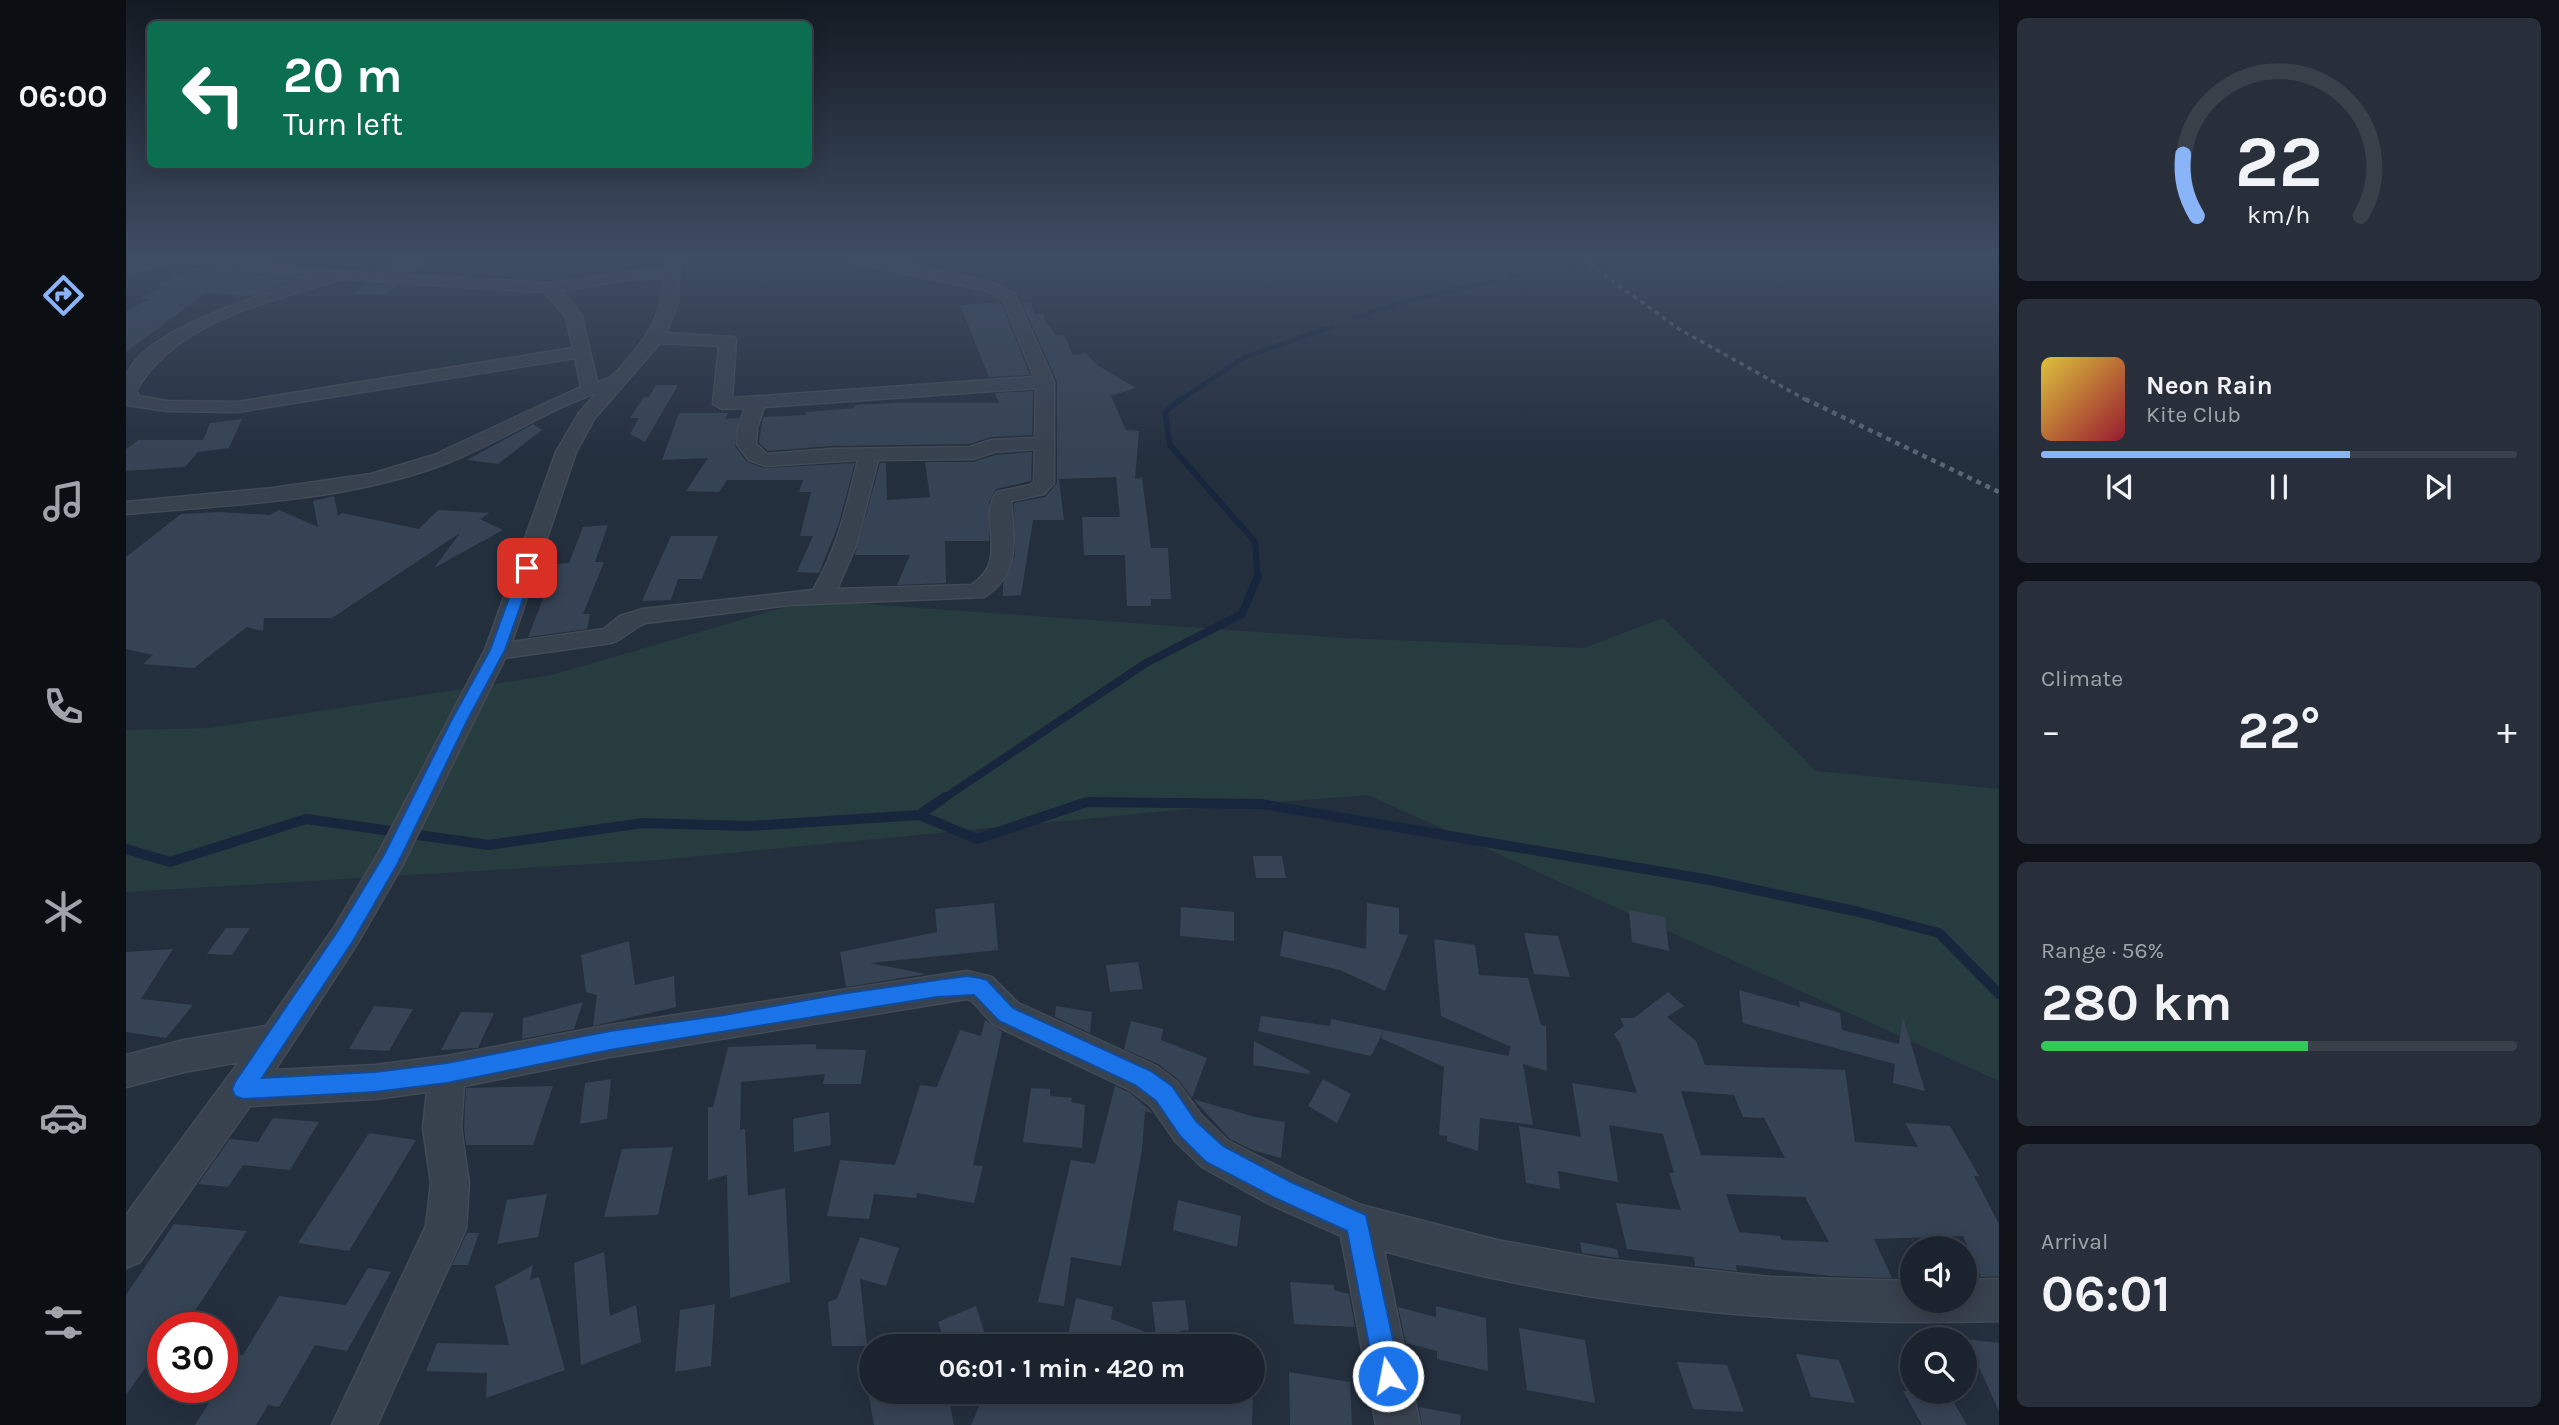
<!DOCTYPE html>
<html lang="en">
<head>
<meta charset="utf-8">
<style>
	body { margin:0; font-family:Karla,sans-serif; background:#282f3a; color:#f1f3f6; height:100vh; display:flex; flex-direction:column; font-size:26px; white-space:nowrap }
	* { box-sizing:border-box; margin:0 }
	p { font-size:23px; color:#a0a4aa }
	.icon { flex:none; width:38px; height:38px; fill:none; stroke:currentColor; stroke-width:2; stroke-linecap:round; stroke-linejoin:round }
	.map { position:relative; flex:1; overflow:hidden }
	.details { display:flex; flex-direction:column; gap:18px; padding:18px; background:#0f1319; width:560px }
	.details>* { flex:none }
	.guide { position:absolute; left:21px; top:21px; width:665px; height:147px; border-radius:10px; box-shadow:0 4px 18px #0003,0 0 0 2px #39404a; background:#0b6e4f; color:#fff; overflow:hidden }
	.buttons { position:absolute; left:1774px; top:1236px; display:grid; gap:14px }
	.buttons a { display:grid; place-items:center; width:77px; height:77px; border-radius:50%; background:#1b232e; box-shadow:0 4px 18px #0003,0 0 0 2px #39404a; font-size:35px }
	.speed { position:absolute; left:21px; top:1312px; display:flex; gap:14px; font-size:35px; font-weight:700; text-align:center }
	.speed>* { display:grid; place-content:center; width:91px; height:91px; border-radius:50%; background:#1b232e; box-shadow:0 4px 18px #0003,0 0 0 2px #39404a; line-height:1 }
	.speed .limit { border:10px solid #d22; background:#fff; color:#111 }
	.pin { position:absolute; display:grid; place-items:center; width:60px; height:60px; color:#fff; margin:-30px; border-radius:14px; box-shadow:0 4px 10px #0006 }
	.me { position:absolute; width:77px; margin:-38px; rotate:349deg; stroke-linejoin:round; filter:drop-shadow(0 0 5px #0008) }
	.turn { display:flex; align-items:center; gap:24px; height:147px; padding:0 21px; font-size:32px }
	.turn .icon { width:91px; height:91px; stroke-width:2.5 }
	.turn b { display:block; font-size:49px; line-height:60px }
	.big { font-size:52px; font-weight:700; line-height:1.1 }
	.details .tile { flex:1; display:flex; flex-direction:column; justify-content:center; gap:10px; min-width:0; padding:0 24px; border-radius:10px; background:#282f3a }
	.details .dial { align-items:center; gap:0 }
	.dial svg { height:182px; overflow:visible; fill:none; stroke:#39404a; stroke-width:7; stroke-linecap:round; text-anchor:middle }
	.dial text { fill:#f1f3f6; stroke:none }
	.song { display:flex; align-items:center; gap:21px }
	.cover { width:84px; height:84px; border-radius:10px; background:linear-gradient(135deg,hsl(50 70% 55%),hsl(350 70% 35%)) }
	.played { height:7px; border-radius:4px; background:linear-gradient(90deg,#8ab4f8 65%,#39404a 65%) }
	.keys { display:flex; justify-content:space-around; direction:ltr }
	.heat { display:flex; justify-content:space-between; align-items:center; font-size:38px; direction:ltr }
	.charge { height:10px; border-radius:5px; background:linear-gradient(90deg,#34c759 56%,#39404a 0) }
	.trip { position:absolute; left:733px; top:1334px; width:406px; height:70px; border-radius:35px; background:#1b232e; box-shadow:0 4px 18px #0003,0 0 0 2px #39404a; font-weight:700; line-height:70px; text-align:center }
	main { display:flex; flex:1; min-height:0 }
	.menu { display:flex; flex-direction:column; width:126px; justify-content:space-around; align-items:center; background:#0b0e12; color:#a0a4aa }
	.menu .icon { width:49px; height:49px }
	.menu .active { color:#8ab4f8 }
	.menu b { font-size:32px; color:#f1f3f6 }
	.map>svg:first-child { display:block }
</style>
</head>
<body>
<main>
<nav class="menu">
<b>06:00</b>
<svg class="icon active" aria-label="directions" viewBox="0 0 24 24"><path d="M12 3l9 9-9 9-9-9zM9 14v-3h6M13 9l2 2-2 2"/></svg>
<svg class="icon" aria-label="music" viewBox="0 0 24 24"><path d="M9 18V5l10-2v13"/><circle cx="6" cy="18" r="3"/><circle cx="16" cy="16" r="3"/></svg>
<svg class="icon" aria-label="phone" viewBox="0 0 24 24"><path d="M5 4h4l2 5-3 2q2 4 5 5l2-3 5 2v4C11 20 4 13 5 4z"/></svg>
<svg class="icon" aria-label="climate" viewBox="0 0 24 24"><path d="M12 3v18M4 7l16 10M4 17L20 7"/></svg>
<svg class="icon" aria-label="car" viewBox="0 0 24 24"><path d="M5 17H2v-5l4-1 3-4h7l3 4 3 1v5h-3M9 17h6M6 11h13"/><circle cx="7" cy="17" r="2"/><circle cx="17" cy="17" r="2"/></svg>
<svg class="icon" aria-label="filters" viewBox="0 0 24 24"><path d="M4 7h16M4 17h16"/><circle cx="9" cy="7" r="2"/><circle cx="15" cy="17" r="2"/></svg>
</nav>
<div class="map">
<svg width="1873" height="1425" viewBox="0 0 1873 1425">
	<rect width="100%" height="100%" fill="#242f3e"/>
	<path fill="#263c3f" d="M683,600L1216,638L1458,648L1537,618L1690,771L1873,789V1081L1242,795L1083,807L532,860L0,892V730L84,728L426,675Z"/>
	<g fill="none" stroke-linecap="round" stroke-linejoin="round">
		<path stroke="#17263c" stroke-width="5" d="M1427,270L1450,267
			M1386,276L1410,272
			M1228,318L1281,301L1371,280
			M1053,401L1119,357L1205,327"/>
		<path stroke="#17263c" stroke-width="6" d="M1055,399L1039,412L1044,445L1129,542L1132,578"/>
		<path stroke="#17263c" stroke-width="8" d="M817,799L1020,663L1116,614L1132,576"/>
		<path stroke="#17263c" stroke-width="10" d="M793,815L851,839L961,802L1135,804L1584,880L1733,912L1813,933L1873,994
			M0,849L44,862L180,819L363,845L517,823L623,826L793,815L819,797"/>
	</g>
	<path fill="#364354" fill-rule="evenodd" d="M277,259H295L300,266L289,273L260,271Z
		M66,268L94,269L174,280L125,296L80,293L0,352V311L23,299H14L36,287L30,286Z
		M243,283L272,285L259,295L227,294Z
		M905,302L908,314H917L919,321L931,336L938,335L947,355L960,353L971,365L1010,388L985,396L1000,430L1013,431L1009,479L1016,478L1025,548H1042L1045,599H1025V606H1001L999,555H958L956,517H994L990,477L933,479L938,520H907L895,595L877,596V583L889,555L888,503L919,497L931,483V382L896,303Z
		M864,303L876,304L904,375L863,377L834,305Z
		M530,385H552L519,442L504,434L513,418H504L518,397H523Z
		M907,391L906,435L865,437L844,444L705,446L642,451L633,443L637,417L680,415V412L728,408L729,405L768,403H873L869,393Z
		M553,413H602L599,419L613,418L609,446L621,462L638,468L729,463L712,526L693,573L671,572L687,536H674L685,492H673L677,480H601L593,492L560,491L582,458L536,460Z
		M116,419L103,448L72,452L59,467L0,471V449L12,440H77L84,423Z
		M407,424L416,430L372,464L341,460Z
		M906,452L905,481L870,489L863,502V541H819L820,583L771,585L784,555H729L754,463H760L761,500L804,497L799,462H847L869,455Z
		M208,496L212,516L216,513L293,529L312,510L364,513L354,519L377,530L308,568L334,533L206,618H138L137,631L121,627L68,668L17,664L27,655L0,649V557L55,514L94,512L144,515L153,510L192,527L187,501Z
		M482,525L469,562H478L457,614H464L461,629L402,637L431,564L443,563L457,527Z
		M545,536H592L576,579H552L545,600L516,601Z
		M1127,856H1156L1160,878H1130Z
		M868,903L872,950L744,963L800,974L720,987L714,952L811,932L809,909Z
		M1241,903L1273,908V934L1282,935L1259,991L1214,970L1154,956L1158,931L1240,949Z
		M1055,907L1108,912V941L1054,936Z
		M1503,910L1539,917L1543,951L1506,942Z
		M100,928H124L106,955L81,954Z
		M1398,933L1432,936L1444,977L1408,974Z
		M1308,939L1349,945L1353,975L1402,978L1415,1025L1420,1026L1421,1071L1397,1064L1407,1125L1354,1118L1352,1151L1321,1141V1136L1313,1135L1318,1067L1255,1038L1258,1030L1382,1056L1385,1047L1315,1016Z
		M503,941L509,985L548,976L550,1007L467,1026L471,995L460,992L455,955Z
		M47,949L15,999L67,1005L40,1038L0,1032V952Z
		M1012,962L1017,989L984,992L980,965Z
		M1613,990L1674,1007L1673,1001L1714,1013L1716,1030L1773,1044L1777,1017L1799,1091L1767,1083L1769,1064L1617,1023Z
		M1542,992L1558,1006L1541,1017L1570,1041L1579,1065L1719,1070L1729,1142L1792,1147L1779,1123L1824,1126L1853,1176H1848L1873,1224V1276L1855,1277L1837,1236L1748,1239L1766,1278L1704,1276L1610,1265L1611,1271L1569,1266L1568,1257L1501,1249L1490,1203L1555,1210L1543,1173H1548L1537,1134L1483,1125L1492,1182L1432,1171L1434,1189L1400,1183L1393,1126L1455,1137L1446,1083L1511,1093L1494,1043L1488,1034L1498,1026L1494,1018H1508ZM1555,1091L1608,1095L1617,1117L1638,1118L1659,1158L1575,1155ZM1600,1194L1679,1197L1703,1242L1656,1240L1654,1236L1613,1232Z
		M457,1002L448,1029L396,1039L397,1018Z
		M248,1006L287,1009L263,1051L223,1049Z
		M930,1006L966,1012L964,1033L929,1017Z
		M335,1012L368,1013L352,1048L315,1050Z
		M1135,1016L1204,1026L1205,1019L1258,1030L1245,1056L1132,1031Z
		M859,1020L876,1032L847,1165L857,1166L848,1203L791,1193L790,1198L748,1194L743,1219L701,1216L714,1160L769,1165L794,1085L811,1087L834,1030L855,1036Z
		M1005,1021L1037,1029L1035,1040L1081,1058L1066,1098L1053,1080L1032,1064L998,1049Z
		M1128,1041L1184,1071L1183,1074L1127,1065Z
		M690,1044V1049L740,1050L735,1084H697L699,1074L615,1082L614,1130L619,1129L622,1196L659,1188L664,1282L604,1298L601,1175L582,1180V1107H587L602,1047Z
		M485,1079L481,1119L454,1124L459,1083Z
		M1197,1079L1225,1094L1211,1123L1182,1106Z
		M427,1086L407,1145H340L338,1128L340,1088Z
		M989,1086L1003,1092L1027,1113L1019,1111L1016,1150L995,1266L945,1257L938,1306L912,1302L945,1160L969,1164Z
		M905,1088L924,1089V1096L946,1098L945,1102L959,1105L956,1148L897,1142Z
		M1067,1099L1129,1117L1159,1122L1155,1158L1126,1150L1104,1139Z
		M703,1112L705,1145L668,1152L667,1119Z
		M147,1118L193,1122L164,1170L117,1165L102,1187L72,1184L104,1139L132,1142Z
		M243,1133L290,1140L223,1251L172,1243Z
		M547,1147L532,1215L478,1217L496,1149Z
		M421,1194L412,1237L371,1244L381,1200Z
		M1052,1200L1115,1216L1111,1247L1047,1230Z
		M48,1224L121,1231L58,1328H37V1357L30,1366L22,1364L0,1395V1295Z
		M341,1233H353L342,1265H326Z
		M734,1237L773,1248L760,1286L734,1279L741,1346H706L702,1302L711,1299Z
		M1454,1242L1491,1249L1493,1258L1456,1253Z
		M478,1252L484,1316L510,1305L515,1342L455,1365L448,1263Z
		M407,1265L404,1280L413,1277L439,1370L360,1398L361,1373L300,1371L311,1343L383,1345L369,1286Z
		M242,1268L265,1272L221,1351L189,1345L153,1407L142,1405L130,1425H69L92,1388H96V1381L113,1355H117L153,1296L220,1305Z
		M1164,1282L1208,1285V1290L1223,1294L1229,1327L1168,1324Z
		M950,1298L987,1307L985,1319L1030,1336L1026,1302L1059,1300L1063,1330L1054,1331L1051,1346H963L941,1340Z
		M589,1304L585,1366L549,1372L554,1310Z
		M850,1306L863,1346H820L812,1322Z
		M1310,1306L1360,1318L1362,1371L1311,1359V1351L1280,1343L1272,1307L1310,1317Z
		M1393,1328L1459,1340L1469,1403L1401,1390Z
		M1840,1339L1873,1343V1411Z
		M1670,1354L1713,1360L1729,1403L1685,1397Z
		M1551,1362L1601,1365L1618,1412L1567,1409Z
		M1163,1372L1224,1382L1226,1425H1164Z
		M742,1391H821L828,1425H748Z
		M860,1391H888L919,1406L921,1391H972V1394L1061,1402L1063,1391H1101L1127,1397L1126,1425H845Z
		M1777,1391H1821L1841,1425H1796Z
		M1293,1407L1335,1415L1334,1425H1296Z"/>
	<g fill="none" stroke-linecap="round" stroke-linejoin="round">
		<g stroke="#414a57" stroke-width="3">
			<path id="minor" d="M27,259H99L184,270L424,283L499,272L539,269L540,259H554L552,302L540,333L608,337L610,341L606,398L908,377L877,300L858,290L728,263L721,259H752L863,281L889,294L928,382V483L918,494L885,501C888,539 895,574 858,597L663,605L520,623C507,627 499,639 485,643L379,658L276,866L231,944L149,1070L249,1065L321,1056L484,1025L841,971L866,977L892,1003L1030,1066L1051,1082L1075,1115L1102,1141L1171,1176L1235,1205L1371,1240L1474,1259L1644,1277L1787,1281V1300H1839V1280L1873,1279V1321C1664,1327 1459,1308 1258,1251L1294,1425H1250L1215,1236L1143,1204L1076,1167L1049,1141L1025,1106L1004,1090L868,1025L845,1000L841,999L484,1057L338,1086L335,1128L343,1183L340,1229L251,1425H206L300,1226L305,1183L297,1128L301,1092L249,1099L124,1106L14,1262L0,1268V1215L113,1062L58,1072L0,1087V1055L58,1040L140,1026L209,926L253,852L359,650L430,452L453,413L471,393C421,409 371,444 321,463C220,502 107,504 0,514V502L147,488L245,474L308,455L455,387L449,358L111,412L41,411L1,405C0,397 0,386 0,378C12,330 144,292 186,279L54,261L0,274V266ZM538,278C535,315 525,333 501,360C491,371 486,380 471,382L456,316L435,291L499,280ZM214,279L419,292L440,317L447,348L111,402L41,401L13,396L10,391C50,320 142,303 214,279ZM534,343L593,346L587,404L596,409L619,408L612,428L611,444L623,460L639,466L732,460C721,505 711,551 687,590L517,609L494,616L478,629L386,642L450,452L468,419ZM910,388L909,438L865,440L844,447L705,449L641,454L630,444L631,428L638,407ZM909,449L908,482L904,485L871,492C850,519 886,560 845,585L711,589L730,546L752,460L847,459L868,452Z"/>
		</g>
		<use href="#minor" fill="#38414e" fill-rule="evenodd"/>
		<path stroke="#5a6575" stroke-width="3.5" stroke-dasharray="4.5 4.5" stroke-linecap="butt" d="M1456,259L1553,329L1682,401"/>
		<path stroke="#5a6575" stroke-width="4.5" stroke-dasharray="5 5" stroke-linecap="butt" d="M1679,399L1873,492"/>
	</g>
	<linearGradient id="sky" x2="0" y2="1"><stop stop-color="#141a22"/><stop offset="0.56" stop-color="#3f4d63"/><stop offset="1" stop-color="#3f4d63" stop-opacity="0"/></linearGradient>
	<rect width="1873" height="459" fill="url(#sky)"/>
	<path fill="#1a73e8" stroke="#114b97" stroke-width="2" d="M401,563L408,568L379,650L341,721L272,863L227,941L136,1078L249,1072L321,1063L484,1031L598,1015L714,994L811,980L841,976L854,978L861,980L887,1008L1025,1071L1046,1086L1070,1121L1097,1146L1165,1182L1240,1215L1275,1376L1271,1385L1262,1389L1253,1385L1249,1376L1221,1231L1149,1198L1080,1162L1054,1136L1030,1101L1009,1085L873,1021L848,995L811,997L484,1050L321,1083L249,1092L117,1099L109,1096L106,1089L109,1082L213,929L258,855L325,721L364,650L394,568Z"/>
</svg>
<div class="buttons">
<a><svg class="icon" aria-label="sound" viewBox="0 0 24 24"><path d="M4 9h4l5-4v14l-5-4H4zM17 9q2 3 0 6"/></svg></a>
<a><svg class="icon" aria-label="search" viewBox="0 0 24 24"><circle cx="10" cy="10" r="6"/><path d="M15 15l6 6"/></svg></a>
</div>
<div class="speed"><div class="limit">30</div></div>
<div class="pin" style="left:401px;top:568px;background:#d93025"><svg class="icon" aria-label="arrive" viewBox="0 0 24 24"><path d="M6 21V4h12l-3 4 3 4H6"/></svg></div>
<svg class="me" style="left:1262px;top:1376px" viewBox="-20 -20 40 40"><circle r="17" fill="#1a73e8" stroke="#fff" stroke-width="3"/><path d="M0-11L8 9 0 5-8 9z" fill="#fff"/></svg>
<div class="trip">06:01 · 1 min · 420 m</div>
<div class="guide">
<div class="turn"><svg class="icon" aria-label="left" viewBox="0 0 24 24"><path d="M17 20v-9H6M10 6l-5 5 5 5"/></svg><div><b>20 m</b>Turn left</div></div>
</div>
</div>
<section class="details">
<div class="tile dial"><svg viewBox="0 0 100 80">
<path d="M14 69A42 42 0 1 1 86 69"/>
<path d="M14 69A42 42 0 0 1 8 42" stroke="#8ab4f8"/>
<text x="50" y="56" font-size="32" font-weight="700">22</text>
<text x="50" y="72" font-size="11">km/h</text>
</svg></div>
<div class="tile">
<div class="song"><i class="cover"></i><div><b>Neon Rain</b><p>Kite Club</p></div></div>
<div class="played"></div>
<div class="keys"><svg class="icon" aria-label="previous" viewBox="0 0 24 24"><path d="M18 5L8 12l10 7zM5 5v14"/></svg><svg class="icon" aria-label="pause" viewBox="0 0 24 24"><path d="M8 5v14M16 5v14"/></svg><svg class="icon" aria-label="next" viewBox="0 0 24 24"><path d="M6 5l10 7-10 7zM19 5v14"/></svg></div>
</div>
<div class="tile"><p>Climate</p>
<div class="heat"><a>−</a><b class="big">22°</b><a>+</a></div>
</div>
<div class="tile"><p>Range · 56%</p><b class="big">280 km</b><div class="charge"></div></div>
<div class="tile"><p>Arrival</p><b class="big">06:01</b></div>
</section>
</main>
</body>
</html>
